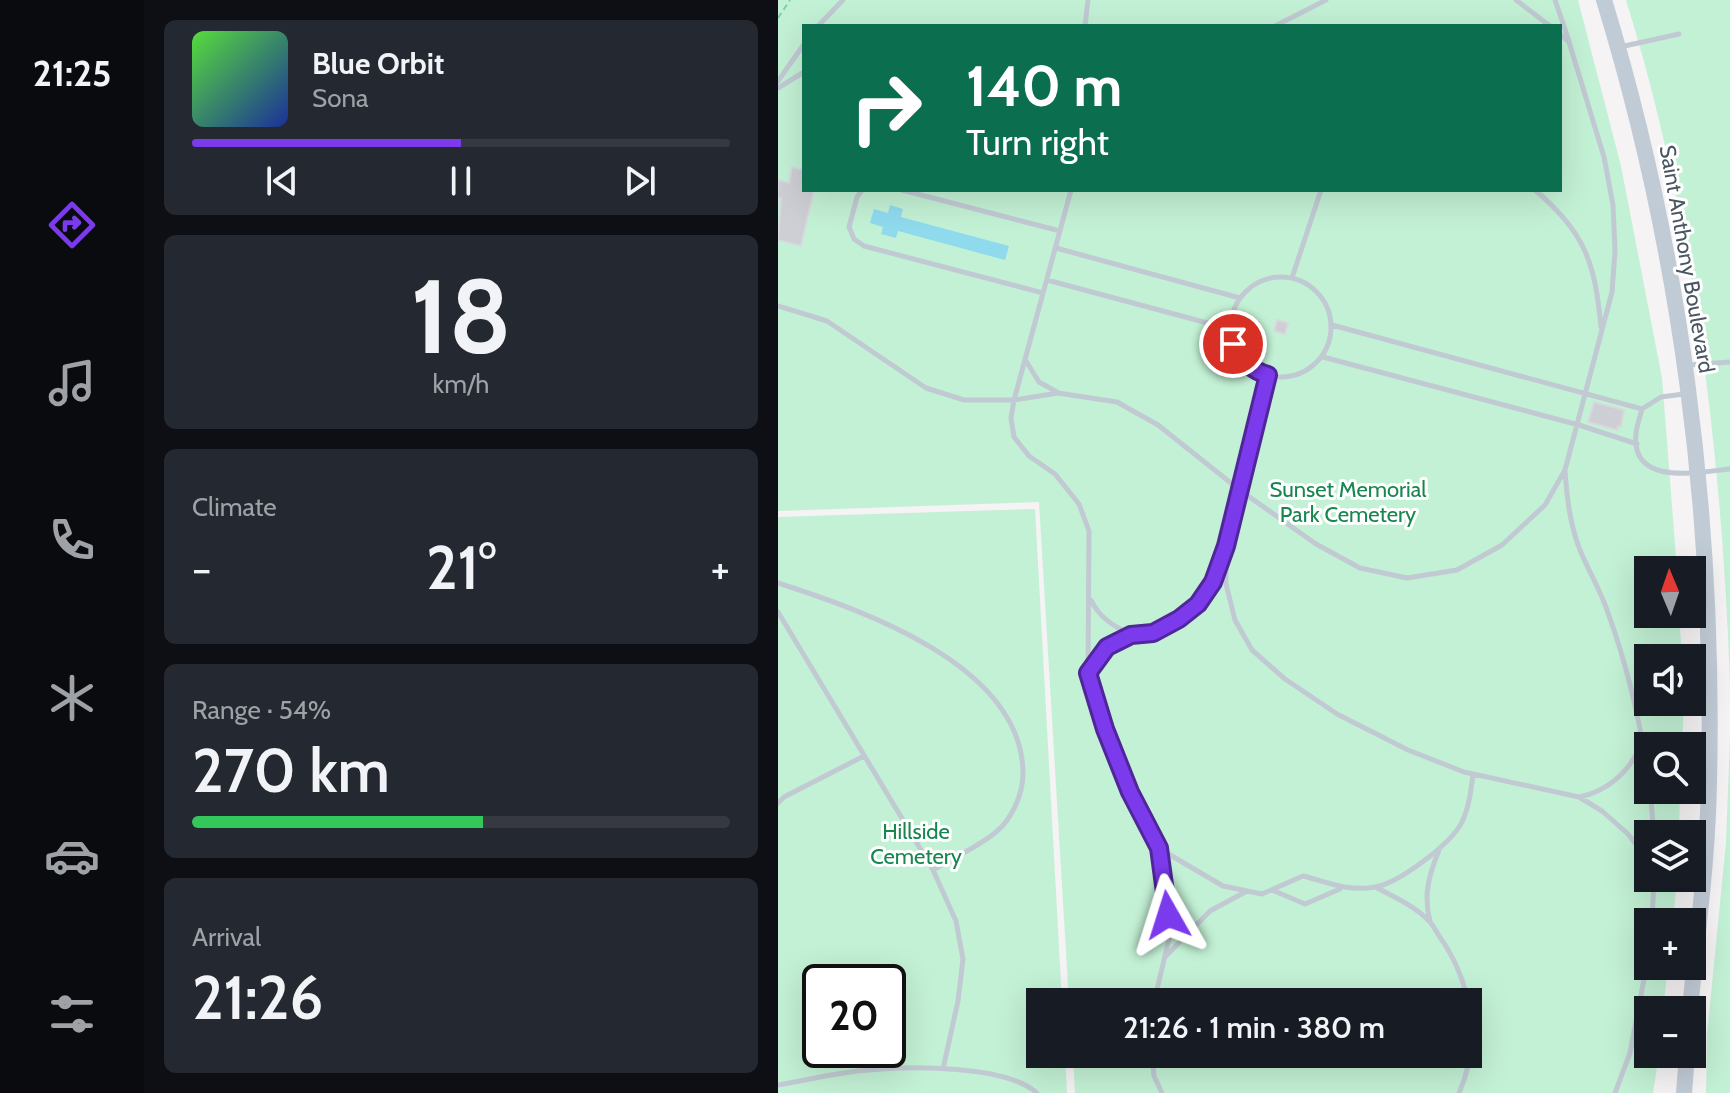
<!DOCTYPE html>
<html lang="en">
<head>
<meta charset="utf-8">
<style>
	body { margin:0; font-family:Cabin,sans-serif; background:#242831; color:#f1f3f6; height:100vh; display:flex; flex-direction:column; font-size:30px; white-space:nowrap }
	* { box-sizing:border-box; margin:0 }
	p { font-size:26px; color:#9ea1a6 }
	.icon { flex:none; width:44px; height:44px; fill:none; stroke:currentColor; stroke-width:2; stroke-linecap:round; stroke-linejoin:round }
	.map { position:relative; flex:1; overflow:hidden }
	.drawer { display:flex; flex-direction:column; gap:20px; padding:20px; background:#0d0f14; width:634px }
	.drawer>* { flex:none }
	.hud { position:absolute; left:24px; top:24px; width:760px; height:168px; border-radius:0px; box-shadow:0 8px 32px #0002; background:#0b6e4f; color:#fff; overflow:hidden }
	.needle { width:52px; rotate:358deg }
	.tools { position:absolute; left:856px; top:556px; display:grid; gap:16px }
	.tools a { display:grid; place-items:center; width:72px; height:72px; border-radius:0px; background:#171b24; box-shadow:0 8px 32px #0002; font-size:40px }
	.speed { position:absolute; left:24px; top:964px; display:flex; gap:16px; font-size:40px; font-weight:700; text-align:center }
	.speed>* { display:grid; place-content:center; width:104px; height:104px; border-radius:50%; background:#171b24; box-shadow:0 8px 32px #0002; line-height:1 }
	.speed .limit { border:4px solid #111; border-radius:12px; background:#fff; color:#111 }
	.pin { position:absolute; display:grid; place-items:center; width:68px; height:68px; color:#fff; margin:-34px; border:4px solid #fff; border-radius:50%; box-shadow:0 2px 8px #0007 }
	.me { position:absolute; width:88px; margin:-44px; rotate:354deg; stroke-linejoin:round; filter:drop-shadow(0 0 6px #0008) }
	.turn { display:flex; align-items:center; gap:28px; height:168px; padding:0 32px; font-size:36px }
	.turn .icon { width:104px; height:104px; stroke-width:2.5 }
	.turn b { display:block; font-size:56px; line-height:68px }
	.big { font-size:60px; font-weight:600; line-height:1.1 }
	.drawer .tile { flex:1; display:flex; flex-direction:column; justify-content:center; gap:12px; min-width:0; padding:0 28px; border-radius:12px; background:#242831 }
	.drawer .dial { align-items:center; gap:0 }
	.dial b { font-size:104px; line-height:1 }
	.song { display:flex; align-items:center; gap:24px }
	.cover { width:96px; height:96px; border-radius:12px; background:linear-gradient(135deg,hsl(110 70% 55%),hsl(230 70% 35%)) }
	.played { height:8px; border-radius:4px; background:linear-gradient(90deg,#7c3aed 50%,#363941 50%) }
	.keys { display:flex; justify-content:space-around; direction:ltr }
	.heat { display:flex; justify-content:space-between; align-items:center; font-size:44px; direction:ltr }
	.charge { height:12px; border-radius:6px; background:linear-gradient(90deg,#34c759 54%,#363941 0) }
	.trip { position:absolute; left:248px; top:988px; width:456px; height:80px; border-radius:0px; background:#171b24; box-shadow:0 8px 32px #0002; font-weight:600; line-height:80px; text-align:center }
	main { display:flex; flex:1; min-height:0 }
	.tab-bar { display:flex; flex-direction:column; width:144px; justify-content:space-around; align-items:center; background:#090b0e; color:#9ea1a6 }
	.tab-bar .icon { width:56px; height:56px }
	.tab-bar .selected { color:#7c3aed }
	.tab-bar b { font-size:36px; color:#f1f3f6 }
	.map>svg:first-child { display:block }
</style>
</head>
<body>
<main>
<nav class="tab-bar">
<b>21:25</b>
<svg class="icon selected" aria-label="directions" viewBox="0 0 24 24"><path d="M12 3l9 9-9 9-9-9zM9 14v-3h6M13 9l2 2-2 2"/></svg>
<svg class="icon" aria-label="music" viewBox="0 0 24 24"><path d="M9 18V5l10-2v13"/><circle cx="6" cy="18" r="3"/><circle cx="16" cy="16" r="3"/></svg>
<svg class="icon" aria-label="phone" viewBox="0 0 24 24"><path d="M5 4h4l2 5-3 2q2 4 5 5l2-3 5 2v4C11 20 4 13 5 4z"/></svg>
<svg class="icon" aria-label="climate" viewBox="0 0 24 24"><path d="M12 3v18M4 7l16 10M4 17L20 7"/></svg>
<svg class="icon" aria-label="car" viewBox="0 0 24 24"><path d="M5 17H2v-5l4-1 3-4h7l3 4 3 1v5h-3M9 17h6M6 11h13"/><circle cx="7" cy="17" r="2"/><circle cx="17" cy="17" r="2"/></svg>
<svg class="icon" aria-label="filters" viewBox="0 0 24 24"><path d="M4 7h16M4 17h16"/><circle cx="9" cy="7" r="2"/><circle cx="15" cy="17" r="2"/></svg>
</nav>
<section class="drawer">
<div class="tile">
<div class="song"><i class="cover"></i><div><b>Blue Orbit</b><p>Sona</p></div></div>
<div class="played"></div>
<div class="keys"><svg class="icon" aria-label="previous" viewBox="0 0 24 24"><path d="M18 5L8 12l10 7zM5 5v14"/></svg><svg class="icon" aria-label="pause" viewBox="0 0 24 24"><path d="M8 5v14M16 5v14"/></svg><svg class="icon" aria-label="next" viewBox="0 0 24 24"><path d="M6 5l10 7-10 7zM19 5v14"/></svg></div>
</div>
<div class="tile dial"><b>18</b><p>km/h</p></div>
<div class="tile"><p>Climate</p>
<div class="heat"><a>−</a><b class="big">21°</b><a>+</a></div>
</div>
<div class="tile"><p>Range · 54%</p><b class="big">270 km</b><div class="charge"></div></div>
<div class="tile"><p>Arrival</p><b class="big">21:26</b></div>
</section>
<div class="map">
<svg width="952" height="1093" viewBox="0 0 952 1093">
	<rect width="100%" height="100%" fill="#f5f3f3"/>
	<path fill="#c3f1d5" fill-rule="evenodd" d="M0,0H800L843,166L884,378L899,570H870V614H901L904,658H870V702H906L904,746H870V790H902L901,834H870V878H899L895,922H870V966H890L885,1010H870V1054H881L875,1093H297L295,1054H690V1002H291L261,502L0,511ZM26,26H782V190H26Z
		M848,0H952V684C944,456 916,218 848,0Z
		M257,509L284,1002H262V1054H287L289,1093H0V517ZM42,982H110V1050H42Z
		M952,737V1093H928L929,1034L948,843Z"/>
	<path fill="#90daee" d="M112,205L125,209L123,217L231,246L227,260L120,231L118,238L103,234L105,227L92,223L96,209L110,213Z"/>
	<path fill="#cdcfd5" stroke="#d7d9de" stroke-width="2" d="M14,167L26,170V190H36L23,246L0,240L3,198H0V180L11,183Z
		M499,320L510,323L507,334L496,331Z
		M816,402L846,410L843,427L840,426L839,430L810,422Z"/>
	<g fill="none" stroke-linecap="round" stroke-linejoin="round">
		<path stroke="#7ad0a6" stroke-width="2" stroke-dasharray="6 4" stroke-linecap="butt" d="M0,18L12,0"/>
		<path stroke="#c1cad2" stroke-width="5" d="M738,0L772,26
			M777,0L791,41
			M40,26L65,0
			M307,26L310,0
			M497,26L548,0
			M842,47L901,34
			M0,81L26,44
			M0,88L26,72
			M84,190L79,197L71,227L76,239L86,246L265,293
			M124,190L282,231
			M293,190L236,400L233,418L236,437L251,456L277,474L301,504L311,531L310,673L327,729L352,792L381,848L388,892L391,939L376,1002
			M757,190C808,233 817,264 823,327
			M278,248L462,298
			M453 327a50 50 0 1 1 100 0a50 50 0 1 1-100 0Z
			M514,278L543,190
			M269,280L452,329
			M0,306L49,321L148,388L186,400H236L280,393L339,402L380,425L463,491L538,544L582,568L629,578L679,570L724,545L767,505L787,470L834,292L837,251L835,205L826,157L791,42L782,34
			M554,325L864,409
			M545,357L801,425L859,444
			M248,361L261,382L279,392
			M911,365L952,362
			M490,375L448,546V584L457,620L474,650L507,679L559,714L630,750L686,772L801,797L824,811L850,834L870,860
			M906,394L883,397L864,409C862,417 859,425 858,433C852,487 920,472 952,469
			M787,471C789,498 792,525 802,550C811,572 823,591 830,613C849,665 862,721 870,776
			M0,583C84,610 244,665 245,773C245,794 234,819 218,832C200,847 175,858 155,870
			M313,600C321,617 335,626 352,634
			M0,612L155,870L178,921L185,959L180,1001L165,1069
			M311,673C323,656 332,643 351,636C359,633 368,635 376,632C415,619 433,586 446,550
			M872,790L876,834
			M802,797C832,790 851,772 864,744
			M0,803L6,797L86,756
			M382,849L445,886L484,894L525,876C550,882 570,892 597,887C621,883 673,844 684,822C691,807 693,791 695,774
			M599,888C617,897 638,907 652,922C657,928 661,937 666,943C694,987 703,1044 681,1093
			M494,890L527,904L562,889
			M652,921C645,895 651,875 661,850
			M874,922L876,878
			M387,957L432,911L469,891
			M374,1054L376,1076L384,1093
			M0,1085C30,1080 61,1072 91,1070C132,1066 228,1065 259,1093
			M837,1093L852,1053L870,958"/>
		<path stroke="#c1cbd6" stroke-width="16" d="M826,0C903,252 937,517 931,781C930,858 919,934 912,1010
			M906,1093L909,1054"/>
	</g>
	<g fill="none" stroke-linecap="round" stroke-linejoin="round">
		<g stroke="#51269a" stroke-width="20">
			<path id="route" d="M390,915L381,848L352,792L327,729L310,673L329,647L353,635L375,633L401,619L420,604L435,582L448,546L490,375C473,371 463,359 455,344"/>
		</g>
		<use href="#route" stroke="#7c3aed" stroke-width="14"/>
	</g>
	<g text-anchor="middle" dominant-baseline="central" stroke-width="6" stroke-linejoin="round" paint-order="stroke">
		<g font-size="22" fill="#4a5661" stroke="#fff">
			<text transform="translate(909 259) rotate(80)">Saint Anthony Boulevard</text>
		</g>
		<g font-size="22" fill="#17864f" stroke="#fff">
			<text x="570" y="489">Sunset Memorial<tspan x="570" dy="25">Park Cemetery</tspan></text>
			<text x="138" y="831">Hillside<tspan x="138" dy="25">Cemetery</tspan></text>
		</g>
	</g>
</svg>
<div class="tools">
<a><svg class="needle" viewBox="-14 -14 28 28"><path d="M0-13l5 13h-10z" fill="#e53935"/><path d="M0 13l5-13h-10z" fill="#9ea1a6"/></svg></a>
<a><svg class="icon" aria-label="sound" viewBox="0 0 24 24"><path d="M4 9h4l5-4v14l-5-4H4zM17 9q2 3 0 6"/></svg></a>
<a><svg class="icon" aria-label="search" viewBox="0 0 24 24"><circle cx="10" cy="10" r="6"/><path d="M15 15l6 6"/></svg></a>
<a><svg class="icon" aria-label="layers" viewBox="0 0 24 24"><path d="M12 4l9 5-9 5-9-5zM3 14l9 5 9-5"/></svg></a>
<a>+</a>
<a>−</a>
</div>
<div class="speed"><div class="limit">20</div></div>
<div class="pin" style="left:455px;top:344px;background:#d93025"><svg class="icon" aria-label="arrive" viewBox="0 0 24 24"><path d="M6 21V4h12l-3 4 3 4H6"/></svg></div>
<svg class="me" style="left:390px;top:915px" viewBox="-20 -20 40 40"><path d="M0-17L14 15 0 8-14 15z" fill="#7c3aed" stroke="#fff" stroke-width="4"/></svg>
<div class="trip">21:26 · 1 min · 380 m</div>
<div class="hud">
<div class="turn"><svg class="icon" aria-label="right" viewBox="0 0 24 24"><path d="M7 20v-9h11M14 6l5 5-5 5"/></svg><div><b>140 m</b>Turn right</div></div>
</div>
</div>
</main>
</body>
</html>
